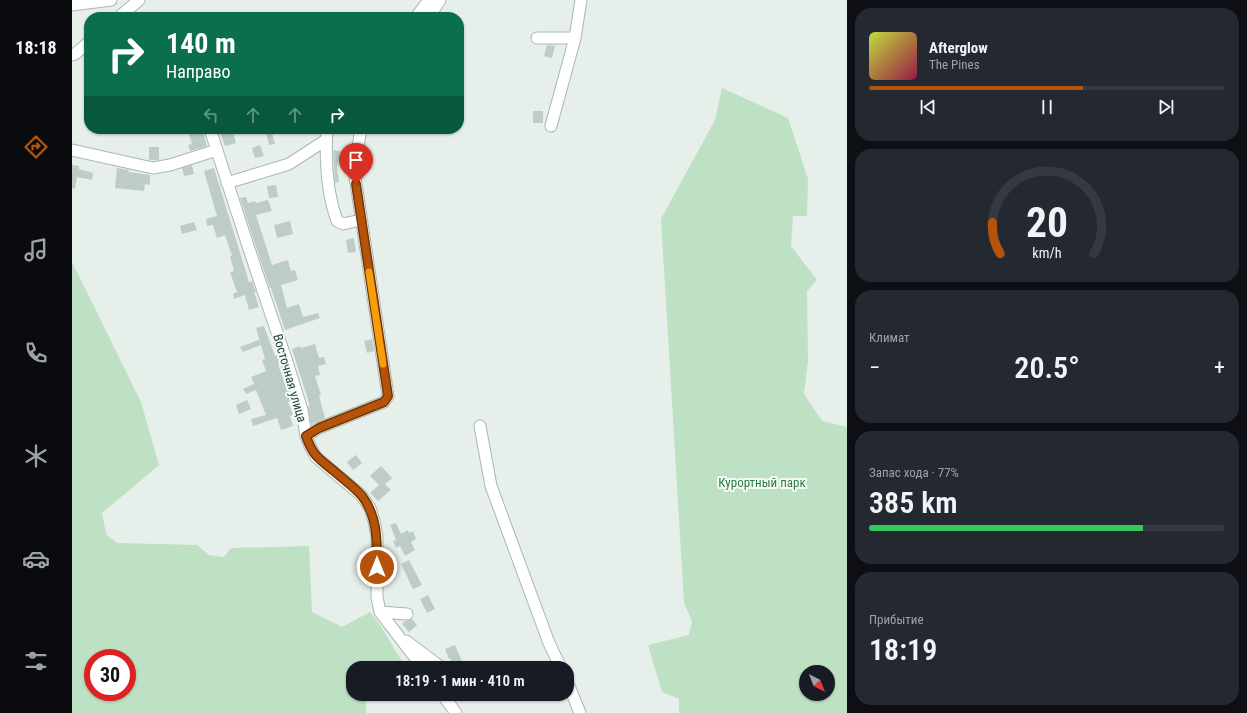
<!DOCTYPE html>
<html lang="ru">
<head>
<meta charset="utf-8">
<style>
	body { margin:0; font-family:"Roboto Condensed",sans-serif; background:#242831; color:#f1f3f6; height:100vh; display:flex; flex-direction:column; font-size:15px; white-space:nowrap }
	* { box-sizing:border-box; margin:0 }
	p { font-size:13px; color:#9ea1a6 }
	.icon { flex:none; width:22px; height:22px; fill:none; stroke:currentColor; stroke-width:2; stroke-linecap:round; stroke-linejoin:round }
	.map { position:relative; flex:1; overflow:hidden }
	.sheet { display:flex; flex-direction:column; gap:8px; padding:8px; background:#0d0f14; width:400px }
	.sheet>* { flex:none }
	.hud { position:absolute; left:12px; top:12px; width:380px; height:122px; border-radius:16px; box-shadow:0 1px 3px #0004; background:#0b6e4f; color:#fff; overflow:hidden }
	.needle { width:26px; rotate:138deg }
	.controls { position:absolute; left:727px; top:665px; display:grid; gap:8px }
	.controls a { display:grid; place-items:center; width:36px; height:36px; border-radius:50%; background:#171b24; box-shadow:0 1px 3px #0004; font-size:20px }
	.speed { position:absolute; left:12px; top:649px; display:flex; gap:8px; font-size:20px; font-weight:700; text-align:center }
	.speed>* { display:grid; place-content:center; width:52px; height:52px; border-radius:50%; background:#171b24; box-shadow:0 1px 3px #0004; line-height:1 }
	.speed .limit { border:6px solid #d22; background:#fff; color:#111 }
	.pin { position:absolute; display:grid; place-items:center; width:34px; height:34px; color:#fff; margin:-41px -17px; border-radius:50% 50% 50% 0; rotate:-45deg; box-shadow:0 0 4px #0007 }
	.pin .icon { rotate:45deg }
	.me { position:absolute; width:44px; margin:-22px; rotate:0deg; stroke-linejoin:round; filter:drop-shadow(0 0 3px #0008) }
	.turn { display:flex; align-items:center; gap:14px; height:84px; padding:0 16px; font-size:18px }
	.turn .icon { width:52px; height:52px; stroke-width:2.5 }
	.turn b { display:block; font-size:28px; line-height:34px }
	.lanes { display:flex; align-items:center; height:38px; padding:0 16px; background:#0003; justify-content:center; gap:20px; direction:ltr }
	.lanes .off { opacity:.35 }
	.big { font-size:30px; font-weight:600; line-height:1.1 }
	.sheet .widget { flex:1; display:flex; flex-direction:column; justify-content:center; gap:6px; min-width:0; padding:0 14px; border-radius:16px; background:#242831 }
	.sheet .dial { align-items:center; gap:0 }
	.dial svg { height:104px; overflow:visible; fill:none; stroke:#363941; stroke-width:7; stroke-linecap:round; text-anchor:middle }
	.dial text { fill:#f1f3f6; stroke:none }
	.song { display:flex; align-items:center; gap:12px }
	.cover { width:48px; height:48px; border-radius:6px; background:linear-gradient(135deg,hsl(70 70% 55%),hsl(340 70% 35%)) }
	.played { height:4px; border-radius:2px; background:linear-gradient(90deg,#b45309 60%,#363941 60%) }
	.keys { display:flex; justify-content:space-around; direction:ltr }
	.heat { display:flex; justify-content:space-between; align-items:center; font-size:22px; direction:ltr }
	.charge { height:6px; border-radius:3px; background:linear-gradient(90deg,#34c759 77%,#363941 0) }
	.trip { position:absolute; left:274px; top:661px; width:228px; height:40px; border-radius:16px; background:#171b24; box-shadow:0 1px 3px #0004; font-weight:600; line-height:40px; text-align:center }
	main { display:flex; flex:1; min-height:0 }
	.tab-bar { display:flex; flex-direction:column; width:72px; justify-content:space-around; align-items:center; background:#090b0e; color:#9ea1a6 }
	.tab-bar .icon { width:28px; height:28px }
	.tab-bar .active { color:#b45309 }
	.tab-bar b { font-size:18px; color:#f1f3f6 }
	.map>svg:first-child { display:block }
</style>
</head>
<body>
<main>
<nav class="tab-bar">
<b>18:18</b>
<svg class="icon active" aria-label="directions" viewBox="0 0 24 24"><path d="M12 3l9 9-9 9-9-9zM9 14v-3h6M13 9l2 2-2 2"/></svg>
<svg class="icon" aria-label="music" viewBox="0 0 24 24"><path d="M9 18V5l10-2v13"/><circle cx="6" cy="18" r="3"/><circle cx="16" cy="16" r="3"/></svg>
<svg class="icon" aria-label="phone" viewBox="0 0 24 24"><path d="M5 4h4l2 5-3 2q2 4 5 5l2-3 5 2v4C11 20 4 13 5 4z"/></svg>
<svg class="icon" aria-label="climate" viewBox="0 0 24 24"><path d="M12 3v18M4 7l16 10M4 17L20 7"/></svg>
<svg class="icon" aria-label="car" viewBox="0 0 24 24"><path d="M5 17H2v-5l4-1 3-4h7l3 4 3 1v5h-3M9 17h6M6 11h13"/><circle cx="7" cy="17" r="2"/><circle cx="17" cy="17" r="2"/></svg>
<svg class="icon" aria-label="filters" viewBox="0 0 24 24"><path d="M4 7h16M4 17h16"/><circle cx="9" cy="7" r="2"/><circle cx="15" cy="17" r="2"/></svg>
</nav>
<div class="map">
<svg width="775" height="713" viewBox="0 0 775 713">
	<rect width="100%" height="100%" fill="#e6efea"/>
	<path fill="#bee1c4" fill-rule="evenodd" d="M650,88L716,118L736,179L735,216H721L719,246L745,280L735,291L736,361L732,394L750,421L775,427V713H607V699L590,692L576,645L617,635L620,621L612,603L589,219L643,120ZM734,672H756V694H734Z
		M0,262L69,402L87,465L30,513L34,534L45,543L125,545L137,555L152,557L159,548L237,546L240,612L270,627L298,612L308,625L334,668H281V694H294V713H0ZM21,658H55V692H21Z"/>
	<path fill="#bdcdc6" d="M475,45L483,46L480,58L472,56Z
		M461,111H471V123H461Z
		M125,129H130L135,146L118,151L116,145L120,144L116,132Z
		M147,129H160L164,143L153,146Z
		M193,129H199L203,144L197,145Z
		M188,145L192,156L183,158L180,148Z
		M77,147H87V160H77Z
		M261,150L268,151L265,168L267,182L263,183Z
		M0,165L7,166V169L21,173L20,180L5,177L3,189L0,188Z
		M120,165L122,174L112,176L110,168Z
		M45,168L57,170L56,172L78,175V185L73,184L72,191L43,188Z
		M142,168L177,282L180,281L184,292H182L187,307L177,310L173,295L162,299L161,294L165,292L158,272L162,271L158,256H160L153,235L145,238L141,225L135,226L134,219L145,216L132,171Z
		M204,185L206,197L197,198L195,186Z
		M174,197L176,203L183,201L184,203L196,200L200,211L184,215L200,265L216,260L219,271L223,270L226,280L209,285L215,308L227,304L231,317L246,313L248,318L213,330L199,288H198L193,274L168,198Z
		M218,221L221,234L205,238L202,225Z
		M122,222L125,230L110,234L108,226Z
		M282,238L284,252L276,253L274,240Z
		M192,326L203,356L205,355L208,365H206L220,400L216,402L221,415L218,416L221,426L209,430L205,418L181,426L179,419L194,415L184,390L174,394L171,389L182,384L179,377L194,371L190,360L193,359L184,328Z
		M300,339L302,351L295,353L292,341Z
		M187,340L189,345L171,352L168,347Z
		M243,344L247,358L252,357L254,364L246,366L248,375L243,376L249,395L247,396L253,418L239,424L236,407L238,406L220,349L228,346L229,348Z
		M175,400L179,409L167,414L164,405Z
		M284,455L290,463L281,470L275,462Z
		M309,466L320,478L313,484L319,490L306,501L298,493L307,485L298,476Z
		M324,523L329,534L336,530L337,533L341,531L344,539L339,542L343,550L333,556L328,546L324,548L321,541L324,540L318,525Z
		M337,560L350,585L341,589L329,564Z
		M356,595L363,609L355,613L348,599Z
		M340,619L345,625L337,632L330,624L333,621L338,620Z
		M383,645L393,668H382L378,658L377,659L373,649Z"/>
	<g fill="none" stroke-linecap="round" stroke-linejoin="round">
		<g stroke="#a8b8b1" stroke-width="13">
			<path id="minor" d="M0,5L39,0
				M47,17L67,0
				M344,17L357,0
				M357,17L368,0
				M465,38H503
				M0,55L3,54L17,42
				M479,126L503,38L509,0
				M138,129L179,255L214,359L230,410L234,436L238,446L244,457L289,495L298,508L302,521L305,537V597L308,612L351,668
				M255,129C253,159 255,193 265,221L271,224L289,220
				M0,150L81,168L98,165L145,150
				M155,183L217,164L254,140
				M408,426L419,486L477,643L489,668
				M234,436L247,428L312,402L316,396L282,170L289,129
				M308,612L335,614
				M334,641L370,668
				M495,681L508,713
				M370,694L384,713"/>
		</g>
		<use href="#minor" stroke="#fff" stroke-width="11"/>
	</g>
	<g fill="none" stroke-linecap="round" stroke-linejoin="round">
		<g stroke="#753606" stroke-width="10">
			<path id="route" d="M284,184L316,396L312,402L247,428L234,436C241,456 246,458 262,471C271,479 282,487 290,496C306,517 305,542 305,567"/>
		</g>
		<use href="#route" stroke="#b45309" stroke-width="7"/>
		<path stroke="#f59e0b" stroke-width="7" d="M297,272L311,364"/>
	</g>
	<g text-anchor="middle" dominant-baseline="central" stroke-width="4" stroke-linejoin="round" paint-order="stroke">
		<g font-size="13" fill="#234337" stroke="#f7fbf8">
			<text transform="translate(218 378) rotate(74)">Восточная улица</text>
		</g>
		<g font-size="13" fill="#2b7c43" stroke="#f7fbf8">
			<text x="690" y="482">Курортный парк</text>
		</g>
	</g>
</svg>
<div class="controls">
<a><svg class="needle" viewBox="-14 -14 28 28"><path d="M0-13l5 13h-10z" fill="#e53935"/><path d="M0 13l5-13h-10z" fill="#9ea1a6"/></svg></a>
</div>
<div class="speed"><div class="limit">30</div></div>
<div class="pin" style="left:284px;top:184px;background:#d93025"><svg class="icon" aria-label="arrive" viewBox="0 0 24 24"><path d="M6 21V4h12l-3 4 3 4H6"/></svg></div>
<svg class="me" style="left:305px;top:567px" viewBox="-20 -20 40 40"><circle r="17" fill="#b45309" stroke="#fff" stroke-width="3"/><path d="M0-11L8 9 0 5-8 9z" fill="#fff"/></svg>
<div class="trip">18:19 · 1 мин · 410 m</div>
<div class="hud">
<div class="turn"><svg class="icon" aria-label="right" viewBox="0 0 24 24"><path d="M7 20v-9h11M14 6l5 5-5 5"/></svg><div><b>140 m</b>Направо</div></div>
<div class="lanes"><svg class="icon off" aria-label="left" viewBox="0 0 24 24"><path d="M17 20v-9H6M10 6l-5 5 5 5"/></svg><svg class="icon off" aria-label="ahead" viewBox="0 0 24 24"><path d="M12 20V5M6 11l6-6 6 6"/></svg><svg class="icon off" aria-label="ahead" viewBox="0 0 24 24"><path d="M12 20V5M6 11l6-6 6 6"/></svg><svg class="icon" aria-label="right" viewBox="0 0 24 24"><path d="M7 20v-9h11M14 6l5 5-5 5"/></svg></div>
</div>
</div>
<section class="sheet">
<div class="widget">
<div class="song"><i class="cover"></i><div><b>Afterglow</b><p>The Pines</p></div></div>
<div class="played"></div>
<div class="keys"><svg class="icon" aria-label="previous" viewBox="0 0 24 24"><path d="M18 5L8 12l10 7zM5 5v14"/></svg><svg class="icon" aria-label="pause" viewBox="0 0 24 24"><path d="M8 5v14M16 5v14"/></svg><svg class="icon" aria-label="next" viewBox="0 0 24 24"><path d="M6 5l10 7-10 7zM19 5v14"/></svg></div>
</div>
<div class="widget dial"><svg viewBox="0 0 100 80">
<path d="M14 69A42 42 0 1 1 86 69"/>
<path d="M14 69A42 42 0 0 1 8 45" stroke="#b45309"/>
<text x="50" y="56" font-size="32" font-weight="700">20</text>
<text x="50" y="72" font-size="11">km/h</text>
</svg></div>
<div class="widget"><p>Климат</p>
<div class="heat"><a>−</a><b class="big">20.5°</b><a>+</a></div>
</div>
<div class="widget"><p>Запас хода · 77%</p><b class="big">385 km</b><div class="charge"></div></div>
<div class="widget"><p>Прибытие</p><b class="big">18:19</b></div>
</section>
</main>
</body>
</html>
